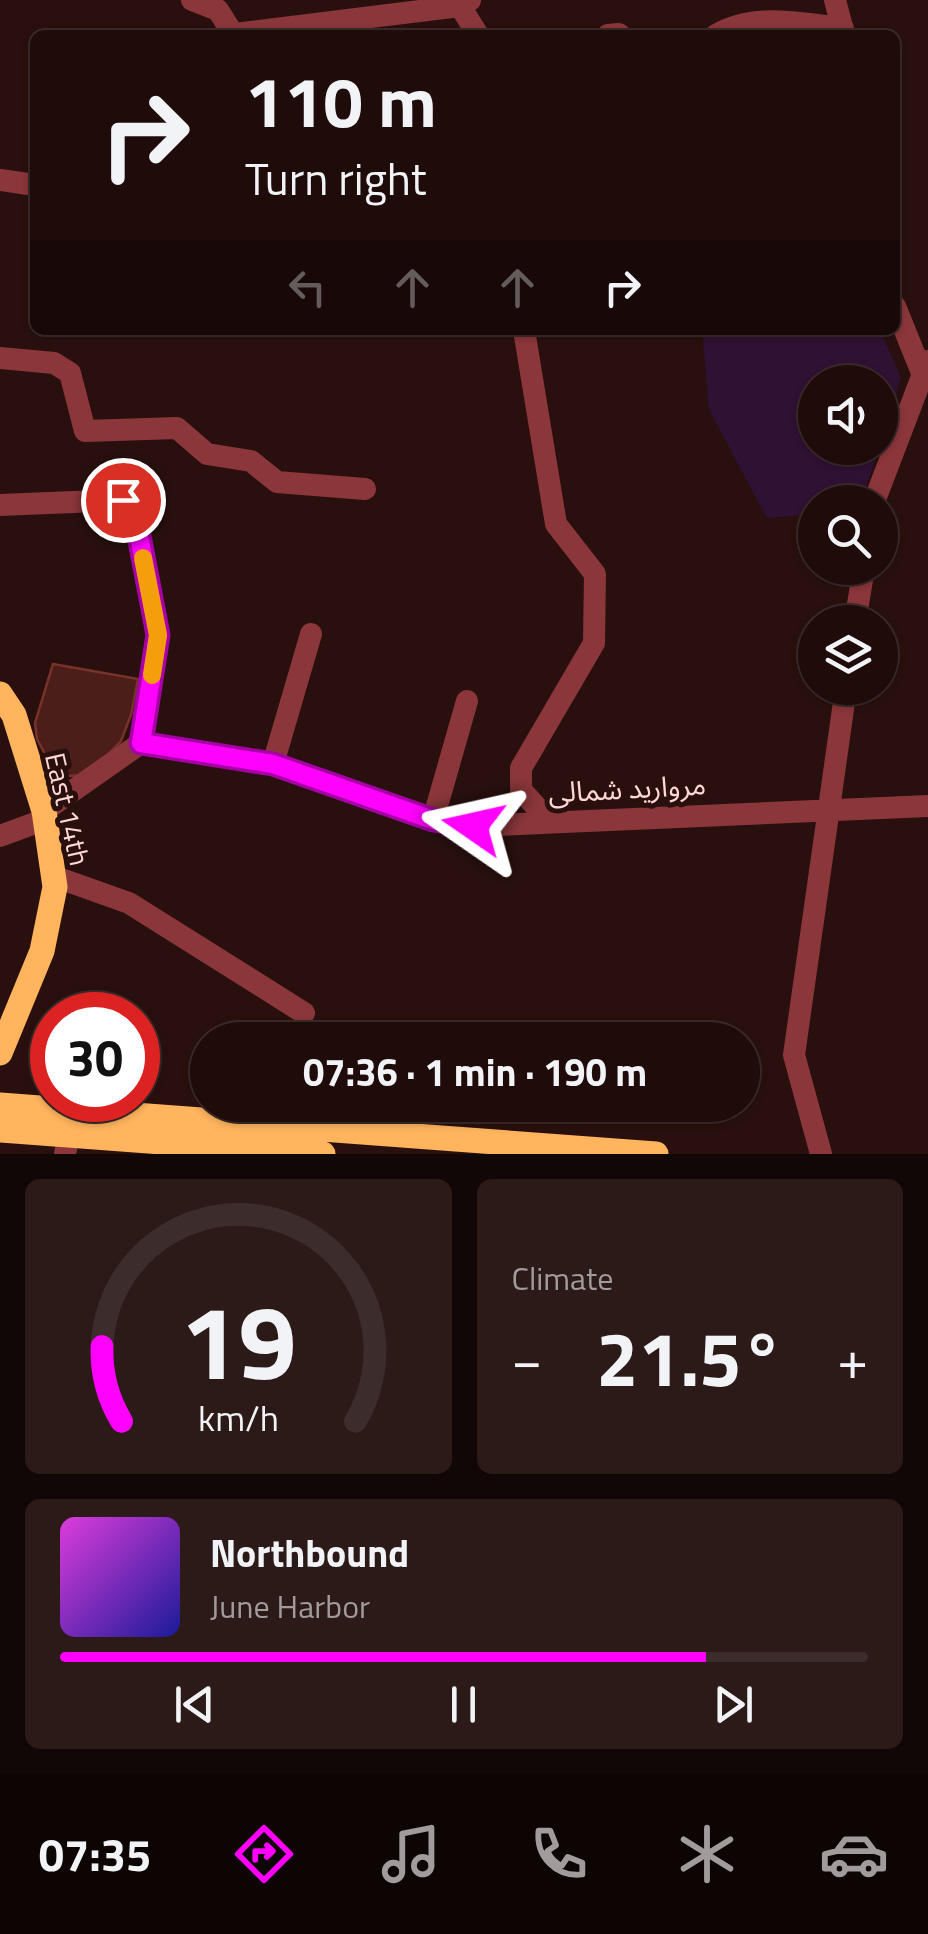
<!DOCTYPE html>
<html lang="en">
<head>
<meta charset="utf-8">
<style>
	body { margin:0; font-family:"Titillium Web","Noto Sans Arabic",sans-serif; background:#2c1a18; color:#f1f3f6; height:100vh; display:flex; flex-direction:column; font-size:38px; white-space:nowrap }
	* { box-sizing:border-box; margin:0 }
	p { font-size:32px; color:#a19b9c }
	.icon { flex:none; width:55px; height:55px; fill:none; stroke:currentColor; stroke-width:2; stroke-linecap:round; stroke-linejoin:round }
	.map { position:relative; height:1154px; overflow:hidden }
	.panel { display:flex; flex-direction:column; gap:25px; padding:25px; background:#110706; flex:1 }
	.panel>* { flex:none }
	.guide { position:absolute; left:30px; top:30px; width:870px; height:305px; border-radius:15px; box-shadow:0 2px 8px #0004,0 0 0 2px #3c2c2b; background:#1f0c0a; color:#f1f3f6; overflow:hidden }
	.buttons { position:absolute; left:798px; top:365px; display:grid; gap:20px }
	.buttons a { display:grid; place-items:center; width:100px; height:100px; border-radius:50%; background:#1f0c0a; box-shadow:0 2px 8px #0004,0 0 0 2px #3c2c2b; font-size:50px }
	.speed { position:absolute; left:30px; top:992px; display:flex; gap:20px; font-size:50px; font-weight:700; text-align:center }
	.speed>* { display:grid; place-content:center; width:130px; height:130px; border-radius:50%; background:#1f0c0a; box-shadow:0 2px 8px #0004,0 0 0 2px #3c2c2b; line-height:1 }
	.speed .limit { border:15px solid #d22; background:#fff; color:#111 }
	.pin { position:absolute; display:grid; place-items:center; width:85px; height:85px; color:#fff; margin:-42px; border:5px solid #fff; border-radius:50%; box-shadow:0 2px 10px #0007 }
	.me { position:absolute; width:110px; margin:-55px; rotate:281deg; stroke-linejoin:round; filter:drop-shadow(0 0 8px #0008) }
	.turn { display:flex; align-items:center; gap:35px; height:210px; padding:0 50px; font-size:45px }
	.turn .icon { width:130px; height:130px; stroke-width:2.5 }
	.turn b { display:block; font-size:70px; line-height:85px }
	.lanes { display:flex; align-items:center; height:95px; padding:0 50px; background:#0003; justify-content:center; gap:50px; direction:ltr }
	.lanes .off { opacity:.35 }
	.big { font-size:75px; font-weight:700; line-height:1.1 }
	.panel .tile { flex:1; display:flex; flex-direction:column; justify-content:center; gap:15px; min-width:0; padding:0 35px; border-radius:15px; background:#2c1a18 }
	.panel .dial { align-items:center; gap:0 }
	.dial svg { height:260px; overflow:visible; fill:none; stroke:#3c2c2b; stroke-width:7; stroke-linecap:round; text-anchor:middle }
	.dial text { fill:#f1f3f6; stroke:none }
	.song { display:flex; align-items:center; gap:30px }
	.cover { width:120px; height:120px; border-radius:15px; background:linear-gradient(135deg,hsl(300 70% 55%),hsl(240 70% 35%)) }
	.played { height:10px; border-radius:5px; background:linear-gradient(90deg,#ff02fd 80%,#3c2c2b 80%) }
	.keys { display:flex; justify-content:space-around; direction:ltr }
	.heat { display:flex; justify-content:space-between; align-items:center; font-size:55px; direction:ltr }
	.panel .tiles { flex:1; display:grid; gap:25px; grid-template-columns:1fr 1fr }
	.tile:last-child { grid-column:span 2 }
	.trip { position:absolute; left:190px; top:1022px; width:570px; height:100px; border-radius:50px; background:#1f0c0a; box-shadow:0 2px 8px #0004,0 0 0 2px #3c2c2b; font-weight:700; line-height:100px; text-align:center }
	.dock { display:flex; height:160px; justify-content:space-around; align-items:center; background:#0c0504; color:#a19b9c }
	.dock .icon { width:70px; height:70px }
	.dock .selected { color:#ff02fd }
	.dock b { font-size:45px; color:#f1f3f6 }
	.map>svg:first-child { display:block }
</style>
</head>
<body>
<div class="map">
<svg width="928" height="1154" viewBox="0 0 928 1154">
	<rect width="100%" height="100%" fill="#29100e"/>
	<path fill="#2f1133" d="M702,330H880L901,378L880,443V382H815V448H879L861,502H815V514L767,518L709,410Z"/>
	<path fill="#4b1e19" stroke="#783229" stroke-width="2.5" d="M53,664L138,679L131,715L121,741L98,765L81,775L70,776L52,767L37,739L35,723Z"/>
	<g fill="none" stroke-linecap="round" stroke-linejoin="round">
		<path stroke="#8b363a" stroke-width="22" d="M192,0L218,10L233,34
			M835,0L844,35
			M460,6L478,35
			M226,35L460,6L470,0
			M608,35L619,34
			M716,35C755,12 800,24 843,28
			M0,180L35,185
			M895,306L922,373
			M524,330L556,524L595,574L594,643L521,768V790L550,822
			M0,358L54,363L70,373L85,431L177,428L207,454L251,461L277,482L365,489
			M874,502L928,361
			M0,505L123,500L135,515L158,635L141,743
			M855,622L864,568
			M273,764L311,634
			M44,811L141,743L273,764L433,820L473,826L928,806
			M433,820L467,701
			M0,836L46,819
			M53,876L129,903L304,1013
			M65,1154L69,1134
			M821,1154L794,1055L846,688"/>
		<path stroke="#ffb45d" stroke-width="25" d="M0,694L14,715L44,811L55,887L42,951L0,1053
			M0,1105L656,1154
			M0,1130L323,1154"/>
	</g>
	<g fill="none" stroke-linecap="round" stroke-linejoin="round">
		<g stroke="#a601a4" stroke-width="25">
			<path id="route" d="M123,500L135,515L158,635L141,743L273,764L433,820L473,826"/>
		</g>
		<use href="#route" stroke="#ff02fd" stroke-width="18"/>
		<path stroke="#f59e0b" stroke-width="18" d="M143,558L158,635L152,675"/>
	</g>
	<g text-anchor="middle" dominant-baseline="central" stroke-width="10" stroke-linejoin="round" paint-order="stroke">
		<g font-size="28" fill="#ffd7d6" stroke="#29100e">
			<text transform="translate(627 788) rotate(-3)">مروارید شمالی</text>
			<text transform="translate(68 809) rotate(77)">East 14th</text>
		</g>
	</g>
</svg>
<div class="buttons">
<a><svg class="icon" aria-label="sound" viewBox="0 0 24 24"><path d="M4 9h4l5-4v14l-5-4H4zM17 9q2 3 0 6"/></svg></a>
<a><svg class="icon" aria-label="search" viewBox="0 0 24 24"><circle cx="10" cy="10" r="6"/><path d="M15 15l6 6"/></svg></a>
<a><svg class="icon" aria-label="layers" viewBox="0 0 24 24"><path d="M12 4l9 5-9 5-9-5zM3 14l9 5 9-5"/></svg></a>
</div>
<div class="speed"><div class="limit">30</div></div>
<div class="pin" style="left:123px;top:500px;background:#d93025"><svg class="icon" aria-label="arrive" viewBox="0 0 24 24"><path d="M6 21V4h12l-3 4 3 4H6"/></svg></div>
<svg class="me" style="left:473px;top:826px" viewBox="-20 -20 40 40"><path d="M0-17L14 15 0 8-14 15z" fill="#ff02fd" stroke="#fff" stroke-width="4"/></svg>
<div class="trip">07:36 · 1 min · 190 m</div>
<div class="guide">
<div class="turn"><svg class="icon" aria-label="right" viewBox="0 0 24 24"><path d="M7 20v-9h11M14 6l5 5-5 5"/></svg><div><b>110 m</b>Turn right</div></div>
<div class="lanes"><svg class="icon off" aria-label="left" viewBox="0 0 24 24"><path d="M17 20v-9H6M10 6l-5 5 5 5"/></svg><svg class="icon off" aria-label="ahead" viewBox="0 0 24 24"><path d="M12 20V5M6 11l6-6 6 6"/></svg><svg class="icon off" aria-label="ahead" viewBox="0 0 24 24"><path d="M12 20V5M6 11l6-6 6 6"/></svg><svg class="icon" aria-label="right" viewBox="0 0 24 24"><path d="M7 20v-9h11M14 6l5 5-5 5"/></svg></div>
</div>
</div>
<section class="panel">
<div class="tiles">
<div class="tile dial"><svg viewBox="0 0 100 80">
<path d="M14 69A42 42 0 1 1 86 69"/>
<path d="M14 69A42 42 0 0 1 8 46" stroke="#ff02fd"/>
<text x="50" y="56" font-size="32" font-weight="700">19</text>
<text x="50" y="72" font-size="11">km/h</text>
</svg></div>
<div class="tile"><p>Climate</p>
<div class="heat"><a>−</a><b class="big">21.5°</b><a>+</a></div>
</div>
<div class="tile">
<div class="song"><i class="cover"></i><div><b>Northbound</b><p>June Harbor</p></div></div>
<div class="played"></div>
<div class="keys"><svg class="icon" aria-label="previous" viewBox="0 0 24 24"><path d="M18 5L8 12l10 7zM5 5v14"/></svg><svg class="icon" aria-label="pause" viewBox="0 0 24 24"><path d="M8 5v14M16 5v14"/></svg><svg class="icon" aria-label="next" viewBox="0 0 24 24"><path d="M6 5l10 7-10 7zM19 5v14"/></svg></div>
</div>
</div>
</section>
<nav class="dock">
<b>07:35</b>
<svg class="icon selected" aria-label="directions" viewBox="0 0 24 24"><path d="M12 3l9 9-9 9-9-9zM9 14v-3h6M13 9l2 2-2 2"/></svg>
<svg class="icon" aria-label="music" viewBox="0 0 24 24"><path d="M9 18V5l10-2v13"/><circle cx="6" cy="18" r="3"/><circle cx="16" cy="16" r="3"/></svg>
<svg class="icon" aria-label="phone" viewBox="0 0 24 24"><path d="M5 4h4l2 5-3 2q2 4 5 5l2-3 5 2v4C11 20 4 13 5 4z"/></svg>
<svg class="icon" aria-label="climate" viewBox="0 0 24 24"><path d="M12 3v18M4 7l16 10M4 17L20 7"/></svg>
<svg class="icon" aria-label="car" viewBox="0 0 24 24"><path d="M5 17H2v-5l4-1 3-4h7l3 4 3 1v5h-3M9 17h6M6 11h13"/><circle cx="7" cy="17" r="2"/><circle cx="17" cy="17" r="2"/></svg>
</nav>
</body>
</html>
